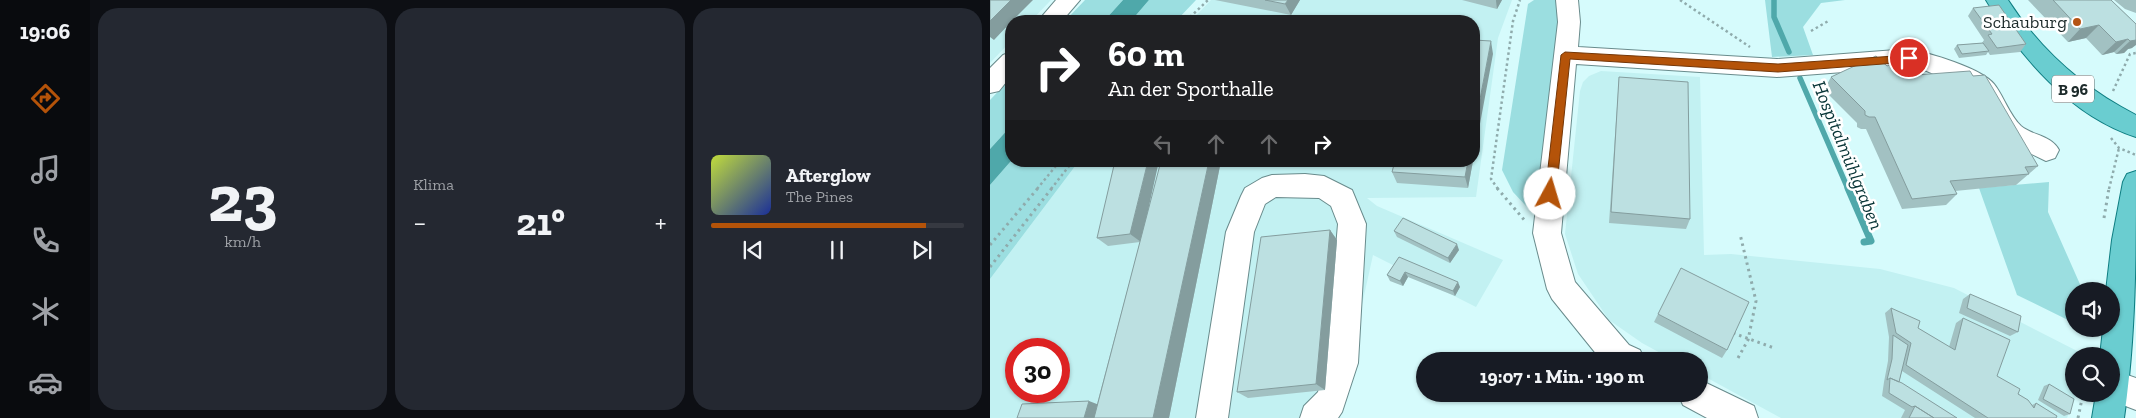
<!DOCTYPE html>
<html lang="de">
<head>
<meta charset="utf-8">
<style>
	body { margin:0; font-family:"Zilla Slab",serif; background:#242831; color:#f1f3f6; height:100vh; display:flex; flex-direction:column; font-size:19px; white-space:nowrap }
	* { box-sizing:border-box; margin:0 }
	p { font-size:16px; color:#9ea1a6 }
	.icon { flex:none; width:28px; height:28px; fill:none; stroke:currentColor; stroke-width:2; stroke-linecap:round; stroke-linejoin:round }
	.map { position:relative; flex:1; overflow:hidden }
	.details { display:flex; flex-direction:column; gap:8px; padding:8px; background:#0d0f14; width:900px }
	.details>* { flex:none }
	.guide { position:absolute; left:15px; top:15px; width:475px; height:152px; border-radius:20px; box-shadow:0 1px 4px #0004; background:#202124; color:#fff; overflow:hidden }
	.fabs { position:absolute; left:1075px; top:282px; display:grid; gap:10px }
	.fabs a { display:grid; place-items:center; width:55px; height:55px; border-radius:50%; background:#171b24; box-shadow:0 1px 4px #0004; font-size:25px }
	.speed { position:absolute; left:15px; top:338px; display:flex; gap:10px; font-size:25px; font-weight:700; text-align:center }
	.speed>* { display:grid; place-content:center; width:65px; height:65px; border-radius:50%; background:#171b24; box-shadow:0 1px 4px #0004; line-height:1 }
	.speed .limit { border:8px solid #d22; background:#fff; color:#111 }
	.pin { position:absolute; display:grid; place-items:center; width:42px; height:42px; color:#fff; margin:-21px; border:2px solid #fff; border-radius:50%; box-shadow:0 1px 5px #0007 }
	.me { position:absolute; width:55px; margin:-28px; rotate:6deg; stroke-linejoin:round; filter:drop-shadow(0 0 4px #0008) }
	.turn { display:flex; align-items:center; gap:18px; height:105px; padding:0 20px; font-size:22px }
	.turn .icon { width:65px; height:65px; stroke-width:2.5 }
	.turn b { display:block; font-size:35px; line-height:42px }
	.lanes { display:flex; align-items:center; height:48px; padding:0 20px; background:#0003; justify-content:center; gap:25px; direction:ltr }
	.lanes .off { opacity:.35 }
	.big { font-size:38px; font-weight:700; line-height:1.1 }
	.details .card { flex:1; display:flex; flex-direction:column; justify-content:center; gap:8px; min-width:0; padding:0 18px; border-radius:20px; background:#242831 }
	.details .dial { align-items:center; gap:0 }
	.dial b { font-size:65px; line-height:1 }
	.song { display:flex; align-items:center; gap:15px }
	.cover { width:60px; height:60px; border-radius:8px; background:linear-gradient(135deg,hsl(70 70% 55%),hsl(230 70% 35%)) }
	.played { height:5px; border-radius:2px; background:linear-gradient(90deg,#b45309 85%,#363941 85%) }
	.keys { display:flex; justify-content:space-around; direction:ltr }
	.heat { display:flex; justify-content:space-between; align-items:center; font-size:28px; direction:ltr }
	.details .tiles { flex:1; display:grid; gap:8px; grid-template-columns:repeat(3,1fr) }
	.trip { position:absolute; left:426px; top:352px; width:292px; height:50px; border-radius:25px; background:#171b24; box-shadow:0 1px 4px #0004; font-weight:700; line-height:50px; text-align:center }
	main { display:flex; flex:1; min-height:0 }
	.tabs { display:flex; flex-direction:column; width:90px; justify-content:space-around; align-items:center; background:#090b0e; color:#9ea1a6 }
	.tabs .icon { width:35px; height:35px }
	.tabs .current { color:#b45309 }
	.tabs b { font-size:22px; color:#f1f3f6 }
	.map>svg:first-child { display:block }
</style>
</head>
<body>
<main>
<nav class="tabs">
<b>19:06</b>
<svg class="icon current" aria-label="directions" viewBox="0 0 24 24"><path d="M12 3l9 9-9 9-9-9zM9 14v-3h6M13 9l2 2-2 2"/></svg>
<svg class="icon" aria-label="music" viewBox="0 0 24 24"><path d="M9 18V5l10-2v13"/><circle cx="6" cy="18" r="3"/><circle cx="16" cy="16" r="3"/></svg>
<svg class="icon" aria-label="phone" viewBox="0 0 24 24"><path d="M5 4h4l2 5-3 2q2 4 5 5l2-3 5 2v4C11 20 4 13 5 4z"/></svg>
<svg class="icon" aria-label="climate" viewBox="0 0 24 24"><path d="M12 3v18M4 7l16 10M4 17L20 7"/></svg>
<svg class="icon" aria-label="car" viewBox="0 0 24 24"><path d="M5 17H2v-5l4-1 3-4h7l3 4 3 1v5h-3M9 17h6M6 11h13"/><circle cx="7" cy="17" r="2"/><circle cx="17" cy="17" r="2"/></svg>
</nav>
<section class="details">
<div class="tiles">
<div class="card dial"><b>23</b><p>km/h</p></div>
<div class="card"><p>Klima</p>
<div class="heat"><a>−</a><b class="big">21°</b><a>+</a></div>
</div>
<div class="card">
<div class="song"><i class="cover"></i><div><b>Afterglow</b><p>The Pines</p></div></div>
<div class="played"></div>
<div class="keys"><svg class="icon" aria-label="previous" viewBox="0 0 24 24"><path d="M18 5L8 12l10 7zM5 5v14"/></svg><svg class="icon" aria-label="pause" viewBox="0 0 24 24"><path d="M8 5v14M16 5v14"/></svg><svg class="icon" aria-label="next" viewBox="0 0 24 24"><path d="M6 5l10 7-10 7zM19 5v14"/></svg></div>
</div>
</div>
</section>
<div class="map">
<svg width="1146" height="418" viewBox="0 0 1146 418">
	<rect width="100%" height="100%" fill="#d6fbfc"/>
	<path fill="#c2f1f2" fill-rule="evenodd" d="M0,0H61L41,21H21V41L0,63Z
		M221,0H522L508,38L486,197L377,198L387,206L513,260L486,307L383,255L347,418H0V279L89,161H484V21H201ZM26,349H69V391H26Z
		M611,71L710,77L714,255L741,254L890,269L964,288L1095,355L1084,356V394H1087L1077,418H791L710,374V361H685L652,343L619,320L588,274L575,234L590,91L593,82L599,76Z"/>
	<path fill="#9bdee0" d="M95,0H133L114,21H75Z
		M159,0H206L186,21H141Z
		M544,0H568L570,9L547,218L523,192L512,170L538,4Z
		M775,0H855L831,3L813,27L823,55L782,57Z
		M21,78V126L0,149V100Z
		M21,161H89L0,279V185Z
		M1059,182L1058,212L1093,291H1084V323L1027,295L989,188Z"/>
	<path fill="#4fa8aa" d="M133,0H159L141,21H114Z
		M21,126V161L0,185V149Z"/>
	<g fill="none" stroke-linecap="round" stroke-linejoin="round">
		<path stroke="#4fa8aa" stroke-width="5.5" d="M784,0V17L799,52
			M810,78L858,189"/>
		<path stroke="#4fa8aa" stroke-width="7" d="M858,188L881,241L874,242"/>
		<g stroke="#698b8c" stroke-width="2">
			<path id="minor" d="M66,0H90L72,21H48Z
				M566,0H588L590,22L588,47L787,59L919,49C939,53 991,68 1004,84C1013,95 1020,116 1031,126C1043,136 1061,135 1069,150L1065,158L1056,161L1013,140L986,97L978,89L932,69L919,67L787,77L586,64L571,233L585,282L639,345L650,350L655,361H612L562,299L557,289L543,233L568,22Z
				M21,52V76L9,91L0,93V68L13,55Z
				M315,174L334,176L362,190L376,224L368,363L352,412L348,418H310L314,406L328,392L336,363L348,224L341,206L329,198L286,197L275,204L264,232L238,418H206L236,232L251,196L255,188L272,178L282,175Z
				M1123,370L1146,378V410L1112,397L1110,394H1121V371Z
				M710,380L764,406L768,418H717L693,405L688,394H710Z"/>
		</g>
		<g stroke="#0e7e82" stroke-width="2">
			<path id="major" d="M996,0H1018C1050,50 1093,88 1146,115V137C1081,116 1030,57 996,0Z
				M1146,171C1146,254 1146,336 1134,418H1102L1106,394H1121V356H1110L1113,329H1121V291H1116L1122,240L1133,182L1137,174Z"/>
		</g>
		<path stroke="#8fabac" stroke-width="2.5" stroke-dasharray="2.5 3" stroke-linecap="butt" d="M690,0L760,47
			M196,21L218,0
			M821,31L840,20
			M1123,91L1140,54L1146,53
			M1121,138L1129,148L1146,155
			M47,189L70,161
			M61,189L83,161
			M508,189L501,179L523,21L530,0
			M1119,189L1129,148"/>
		<path stroke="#8fabac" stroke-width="3" stroke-dasharray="2.5 4" stroke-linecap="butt" d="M507,188L536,222
			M1114,218L1119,188
			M0,245L48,188
			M0,267L62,188
			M743,333L784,348
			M748,358L758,340L766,301L750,234
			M1088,418L1093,394"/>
		<use href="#minor" fill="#fff" fill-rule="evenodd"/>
		<use href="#major" fill="#6acdd0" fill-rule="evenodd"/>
	</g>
	<path fill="#a2c1c2" d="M225,0H310L301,15Z
		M472,0H512L507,9Z
		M1038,0H1121L1146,24L1142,48L1138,49L1134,53L1126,54L1124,52L1112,55L1096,38L1078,42Z
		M1124,0H1146V13L1135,9Z
		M983,8L1036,44L1030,52L1000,55L998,52L996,55L969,58L964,49L967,45L992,43L994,40L978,16Z
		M897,66L926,75L983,76L1048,166L1026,185L965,191L967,194L956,205L912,209L876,129H871L867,127V123L834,90L841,77Z
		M629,77L700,219L696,229L619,223Z
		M231,161L179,418H27L107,404L150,242L118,246L107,238Z
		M405,161H483L478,188L407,183L402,172Z
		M340,230L347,240L335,390L258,398L247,392Z
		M404,231L469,250L460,263L407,237Z
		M409,257L470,287L465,296L418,277L413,286L400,281L397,275Z
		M980,294L1028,332L1020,336L969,313L973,299Z
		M901,308L928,328L959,347L966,323L973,318L1007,376L1042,405L1046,403L1066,418H985L912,371L909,382L967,418H911L915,410L892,396L894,382L898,361L899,337L895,313Z
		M668,314L737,350L732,358L664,322Z
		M1059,384L1080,414L1074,416L1048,400L1054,386Z"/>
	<path fill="#849d9e" d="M21,0H43L22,21H21V22L4,40L0,37V21Z
		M298,0H310L301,15L295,4Z
		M506,0H512L507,9L506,1Z
		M1109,25L1096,38L1078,42L1090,29Z
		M1146,38V45L1142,48L1138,49L1134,53L1126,54L1140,41Z
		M1138,39L1124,52L1112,55L1126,42Z
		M501,41L503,54L484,156V131Z
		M158,161H169L151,242L140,234Z
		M219,161H231L179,418H163Z
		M478,161H483L478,188L475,177Z
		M340,230L347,240L335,390L326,384Z
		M467,244L469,250L460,263L458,258Z
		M415,272L418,277L413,286L410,281Z
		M468,282L470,287L465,296L463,291Z
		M99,401L112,406L109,418H94Z"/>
	<path fill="#bce0e1" stroke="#849d9e" d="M0,0H21L0,21Z
		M275,0H298L295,4Z
		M1063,0H1121L1146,24V40L1140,41L1138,39L1126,42L1109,25L1090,29Z
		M1009,5L1036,44L1007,48L998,35L1002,34L983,8Z
		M484,40L501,41L484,131Z
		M993,43L999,51L972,54L967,45Z
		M886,56L897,66L917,57L926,75L980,71L983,76L995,75L1048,166L1035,167L1039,174L960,181L967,194L922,199L885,117H879L875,115V111L841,77Z
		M629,77L698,82L700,219L621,212Z
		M125,161H158L140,234L107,238Z
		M171,161H219L163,418H104Z
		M405,161H478L475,177L402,172Z
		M413,218L467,244L458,258L404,231Z
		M340,230L326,384L247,392L271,237Z
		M409,257L468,282L463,291L415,272L410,281L397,275Z
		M691,268L759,302L737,350L668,314Z
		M980,294L1031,316L1028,332L977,308Z
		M901,308L930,321L928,328L965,350L973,318L1020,340L1007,376L1030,389L1028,394L1038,400L1044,408L1046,403L1067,416L1066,418H998L916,365L921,343L906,333Z
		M903,335L918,345L909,382L900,378L897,380L902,359Z
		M900,378L912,383L967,418H944L925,406L922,407L899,393Z
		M1059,384L1084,399L1080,414L1053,399Z
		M99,401L94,418H27L32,404Z
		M925,406L944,418H919Z"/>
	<path fill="#b45309" stroke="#753606" d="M575,52L788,64L919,55L924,58L919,62L788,72L580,59L566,194L564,197H556L555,194L571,55Z"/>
	<circle fill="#b55414" stroke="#fff" stroke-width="2" cx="1087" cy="22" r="5"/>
	<g text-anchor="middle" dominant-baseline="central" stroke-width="5" stroke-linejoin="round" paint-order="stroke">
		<rect fill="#fff" stroke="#606a6a" stroke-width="1" x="1062" y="75.5" width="42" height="27" rx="4"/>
		<g font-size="16" font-weight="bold" fill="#1c2a2a">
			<text x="1083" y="89">B 96</text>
		</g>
		<g font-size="18" fill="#1c2a2a" stroke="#fff" text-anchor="end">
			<text x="1077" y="22">Schauburg</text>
		</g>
		<g font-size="19" font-style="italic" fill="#063335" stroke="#fff">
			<text transform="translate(858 155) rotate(68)">Hospitalmühlgraben</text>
		</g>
	</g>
</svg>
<div class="fabs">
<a><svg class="icon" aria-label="sound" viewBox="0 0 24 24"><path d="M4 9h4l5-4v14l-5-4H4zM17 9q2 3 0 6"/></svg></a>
<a><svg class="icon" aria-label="search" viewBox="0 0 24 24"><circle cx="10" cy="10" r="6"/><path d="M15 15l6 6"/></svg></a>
</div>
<div class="speed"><div class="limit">30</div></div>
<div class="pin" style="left:919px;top:58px;background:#d93025"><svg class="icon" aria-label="arrive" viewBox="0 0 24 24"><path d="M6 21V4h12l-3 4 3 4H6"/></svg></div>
<svg class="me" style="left:560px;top:194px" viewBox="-20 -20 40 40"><circle r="19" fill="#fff"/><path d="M0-13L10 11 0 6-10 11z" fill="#b45309"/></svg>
<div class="trip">19:07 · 1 Min. · 190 m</div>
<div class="guide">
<div class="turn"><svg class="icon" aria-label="right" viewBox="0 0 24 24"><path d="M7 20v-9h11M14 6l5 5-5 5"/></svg><div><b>60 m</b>An der Sporthalle</div></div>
<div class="lanes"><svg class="icon off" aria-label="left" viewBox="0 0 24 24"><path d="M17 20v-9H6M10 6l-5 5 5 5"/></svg><svg class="icon off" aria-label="ahead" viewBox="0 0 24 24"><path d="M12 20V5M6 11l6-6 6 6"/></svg><svg class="icon off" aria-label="ahead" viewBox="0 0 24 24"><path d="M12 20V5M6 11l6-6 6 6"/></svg><svg class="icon" aria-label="right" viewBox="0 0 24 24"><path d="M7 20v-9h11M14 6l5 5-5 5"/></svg></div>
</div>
</div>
</main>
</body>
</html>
